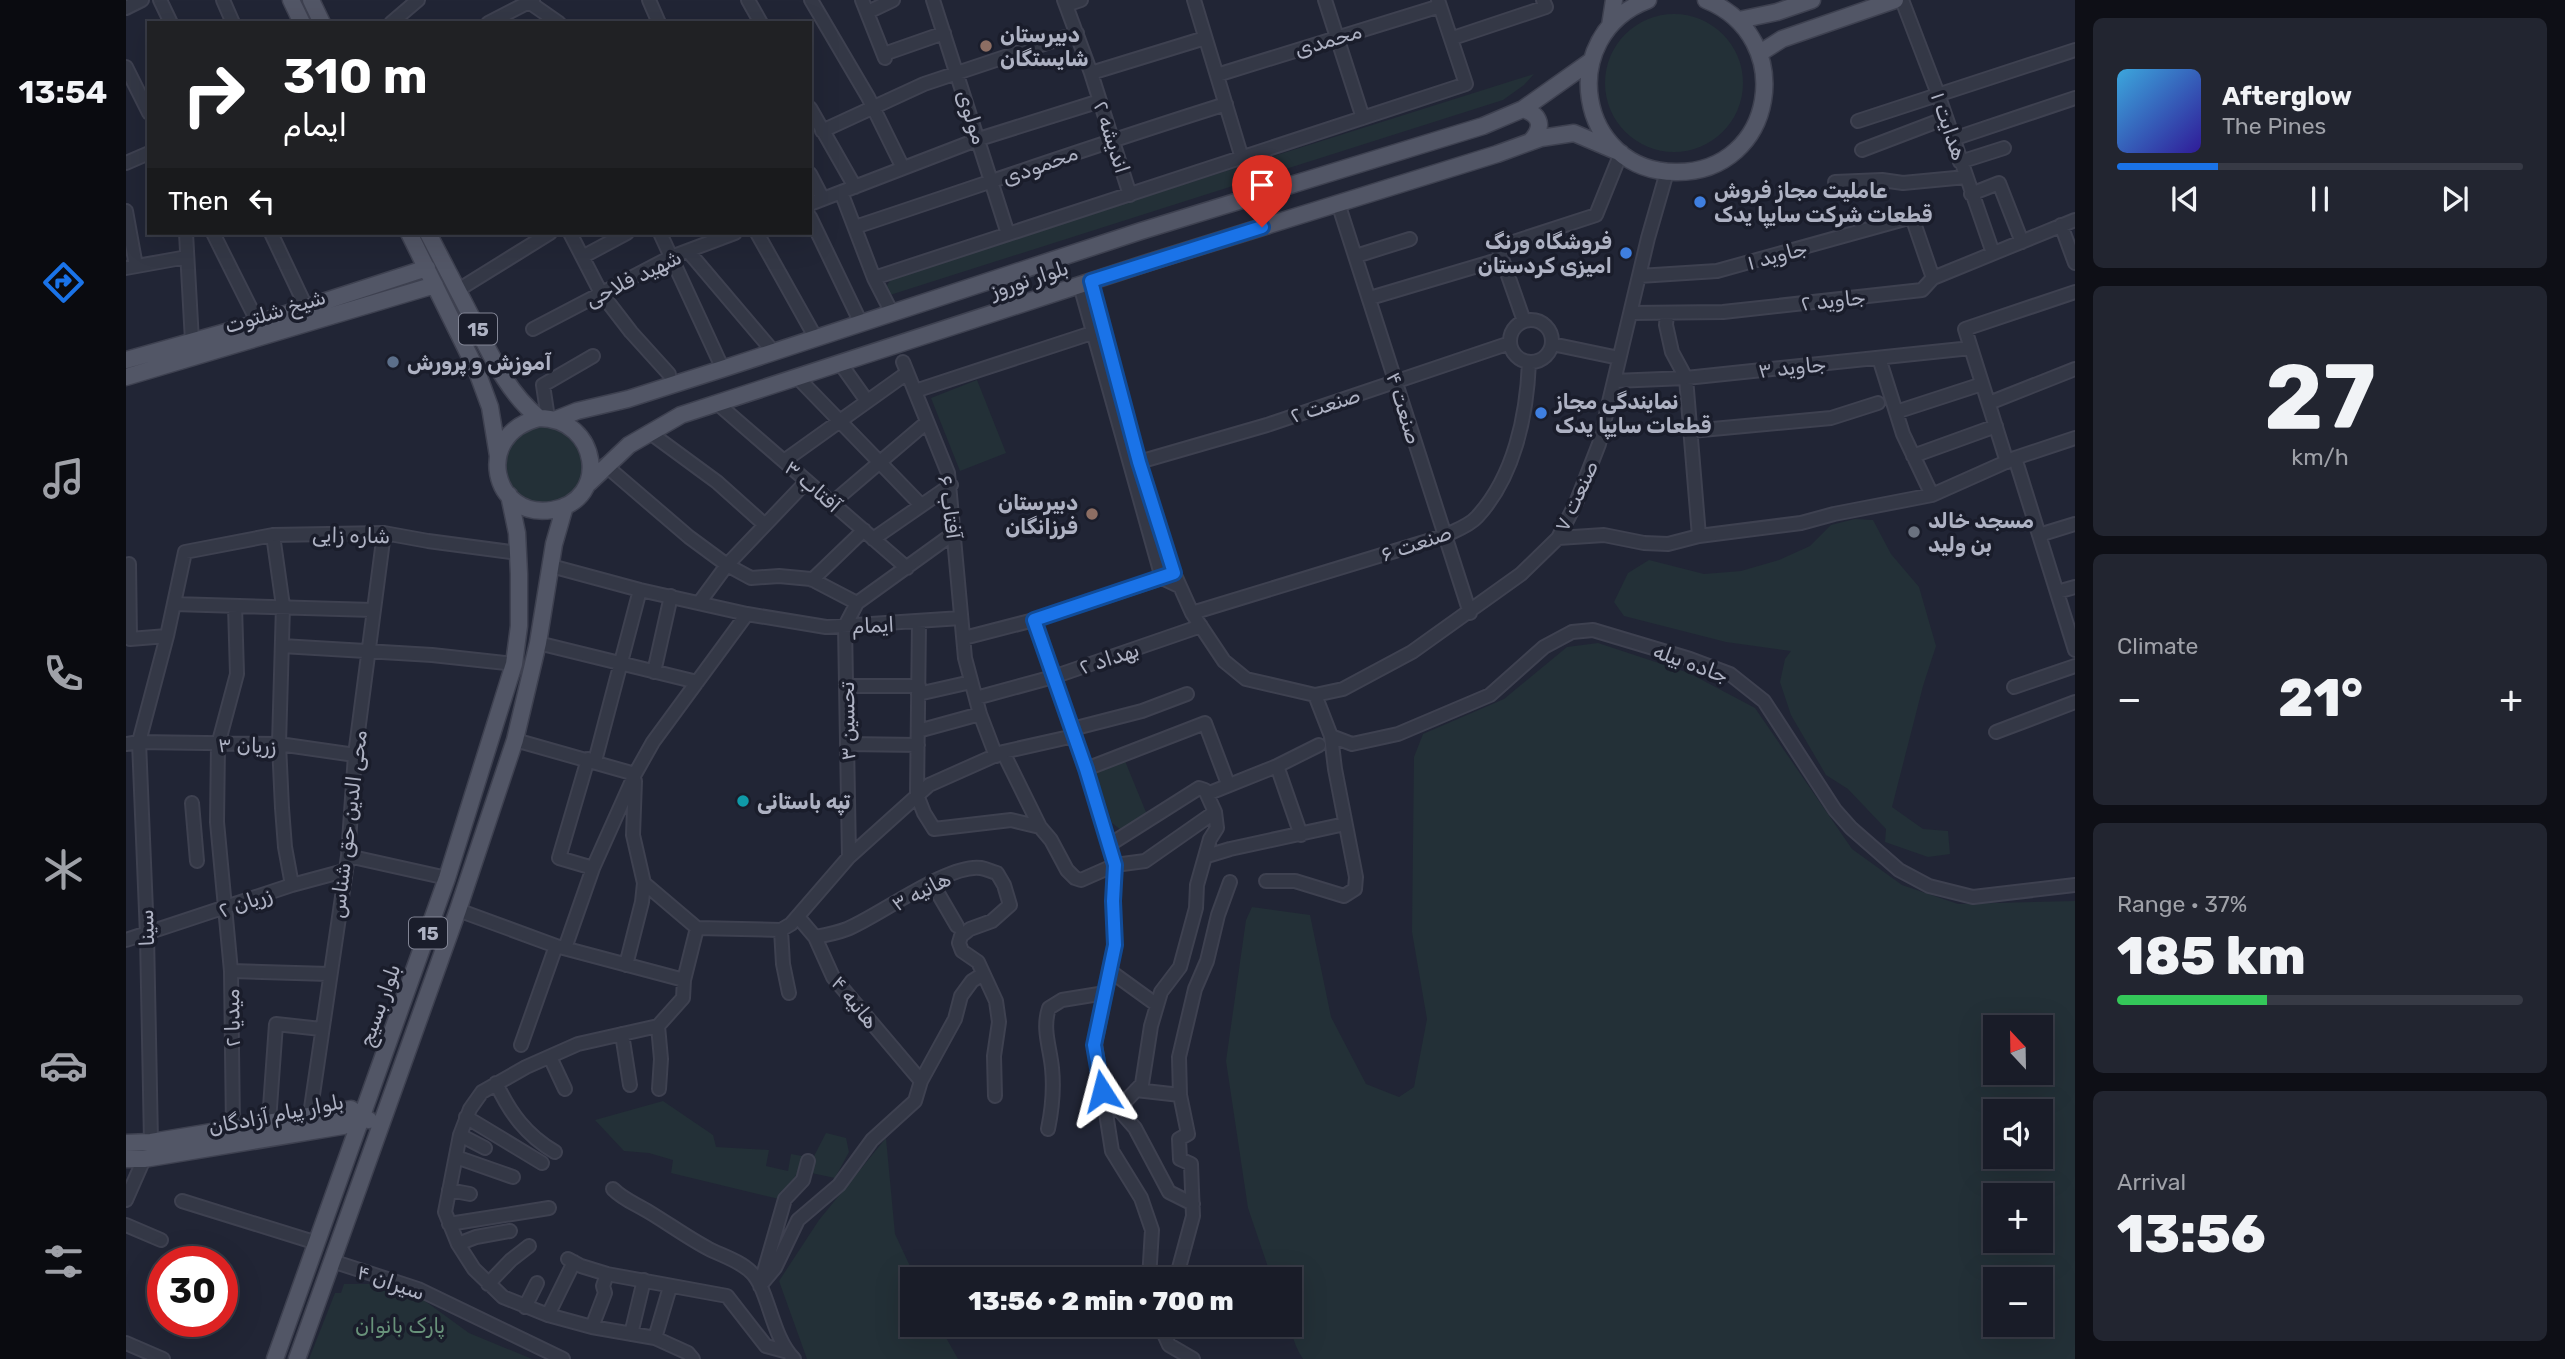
<!DOCTYPE html>
<html lang="en">
<head>
<meta charset="utf-8">
<style>
	body { margin:0; font-family:Rubik,"Noto Sans Arabic",sans-serif; background:#222530; color:#f1f3f6; height:100vh; display:flex; flex-direction:column; font-size:26px; white-space:nowrap }
	* { box-sizing:border-box; margin:0 }
	p { font-size:23px; color:#9fa1a8 }
	.icon { flex:none; width:38px; height:38px; fill:none; stroke:currentColor; stroke-width:2; stroke-linecap:round; stroke-linejoin:round }
	.map { position:relative; flex:1; overflow:hidden }
	.panel { display:flex; flex-direction:column; gap:18px; padding:18px; background:#0e0f16; width:490px }
	.panel>* { flex:none }
	.banner { position:absolute; left:21px; top:21px; width:665px; height:214px; border-radius:0px; box-shadow:0 7px 28px #0002,0 0 0 2px #373a45; background:#202124; color:#fff; overflow:hidden }
	.needle { width:46px; rotate:338deg }
	.buttons { position:absolute; left:1857px; top:1015px; display:grid; gap:14px }
	.buttons a { display:grid; place-items:center; width:70px; height:70px; border-radius:0px; background:#191c28; box-shadow:0 7px 28px #0002,0 0 0 2px #373a45; font-size:35px }
	.speed { position:absolute; left:21px; top:1246px; display:flex; gap:14px; font-size:35px; font-weight:700; text-align:center }
	.speed>* { display:grid; place-content:center; width:91px; height:91px; border-radius:50%; background:#191c28; box-shadow:0 7px 28px #0002,0 0 0 2px #373a45; line-height:1 }
	.speed .limit { border:10px solid #d22; background:#fff; color:#111 }
	.pin { position:absolute; display:grid; place-items:center; width:60px; height:60px; color:#fff; margin:-72px -30px; border-radius:50% 50% 50% 0; rotate:-45deg; box-shadow:0 0 7px #0007 }
	.pin .icon { rotate:45deg }
	.me { position:absolute; width:77px; margin:-38px; rotate:351deg; stroke-linejoin:round; filter:drop-shadow(0 0 5px #0008) }
	.turn { display:flex; align-items:center; gap:24px; height:147px; padding:0 21px; font-size:32px }
	.turn .icon { width:91px; height:91px; stroke-width:2.5 }
	.turn b { display:block; font-size:49px; line-height:60px }
	.then { display:flex; align-items:center; height:66px; padding:0 21px; background:#0003; gap:14px; font-size:26px }
	.big { font-size:52px; font-weight:800; line-height:1.1 }
	.panel .widget { flex:1; display:flex; flex-direction:column; justify-content:center; gap:10px; min-width:0; padding:0 24px; border-radius:10px; background:#222530 }
	.panel .dial { align-items:center; gap:0 }
	.dial b { font-size:91px; line-height:1 }
	.song { display:flex; align-items:center; gap:21px }
	.cover { width:84px; height:84px; border-radius:10px; background:linear-gradient(135deg,hsl(200 70% 55%),hsl(250 70% 35%)) }
	.played { height:7px; border-radius:4px; background:linear-gradient(90deg,#1a73e8 25%,#373a45 25%) }
	.keys { display:flex; justify-content:space-around; direction:ltr }
	.heat { display:flex; justify-content:space-between; align-items:center; font-size:38px; direction:ltr }
	.charge { height:10px; border-radius:5px; background:linear-gradient(90deg,#34c759 37%,#373a45 0) }
	.trip { position:absolute; left:774px; top:1267px; width:402px; height:70px; border-radius:0px; background:#191c28; box-shadow:0 7px 28px #0002,0 0 0 2px #373a45; font-weight:800; line-height:70px; text-align:center }
	main { display:flex; flex:1; min-height:0 }
	.tab-bar { display:flex; flex-direction:column; width:126px; justify-content:space-around; align-items:center; background:#0a0b10; color:#9fa1a8 }
	.tab-bar .icon { width:49px; height:49px }
	.tab-bar .on { color:#1a73e8 }
	.tab-bar b { font-size:32px; color:#f1f3f6 }
	.map>svg:first-child { display:block }
</style>
</head>
<body>
<main>
<nav class="tab-bar">
<b>13:54</b>
<svg class="icon on" aria-label="directions" viewBox="0 0 24 24"><path d="M12 3l9 9-9 9-9-9zM9 14v-3h6M13 9l2 2-2 2"/></svg>
<svg class="icon" aria-label="music" viewBox="0 0 24 24"><path d="M9 18V5l10-2v13"/><circle cx="6" cy="18" r="3"/><circle cx="16" cy="16" r="3"/></svg>
<svg class="icon" aria-label="phone" viewBox="0 0 24 24"><path d="M5 4h4l2 5-3 2q2 4 5 5l2-3 5 2v4C11 20 4 13 5 4z"/></svg>
<svg class="icon" aria-label="climate" viewBox="0 0 24 24"><path d="M12 3v18M4 7l16 10M4 17L20 7"/></svg>
<svg class="icon" aria-label="car" viewBox="0 0 24 24"><path d="M5 17H2v-5l4-1 3-4h7l3 4 3 1v5h-3M9 17h6M6 11h13"/><circle cx="7" cy="17" r="2"/><circle cx="17" cy="17" r="2"/></svg>
<svg class="icon" aria-label="filters" viewBox="0 0 24 24"><path d="M4 7h16M4 17h16"/><circle cx="9" cy="7" r="2"/><circle cx="15" cy="17" r="2"/></svg>
</nav>
<div class="map">
<svg width="1949" height="1359" viewBox="0 0 1949 1359">
	<rect width="100%" height="100%" fill="#212535"/>
	<path fill="#233037" fill-rule="evenodd" d="M1479 83a69 69 0 1 1 138 0a69 69 0 1 1-138 0Z
		M1408,74L1398,85L1377,100L764,295L760,287L767,276Z
		M851,380L880,453L834,471L805,398Z
		M379 465a39 39 0 1 1 78 0a39 39 0 1 1-78 0Z
		M1729,519L1747,520L1765,554L1793,587L1810,646L1797,686L1766,807L1797,829L1822,831L1824,854L1802,857L1759,842L1760,829L1722,789L1700,775L1665,715L1654,682L1659,659L1665,651L1600,642L1498,616L1488,602L1502,573L1523,560L1578,574L1615,571L1653,560L1684,546L1705,525Z
		M1472,643L1563,673L1629,708L1726,849L1776,885L1832,904L1949,901V1359H1177C1160,1333 1164,1309 1164,1279H1146L1122,1208L1100,1061L1120,920L1126,907L1184,915L1205,1017L1240,1084L1273,1097L1288,1087L1301,1019L1286,932L1288,757L1297,734L1378,699L1441,647ZM1869,1027H1914V1073H1869ZM1869,1111H1914V1157H1869ZM1869,1195H1914V1241H1869ZM1869,1279H1914V1325H1869Z
		M999,761L1022,817L995,830L986,823L969,770Z
		M537,1101L587,1135L590,1147L643,1150L640,1166L662,1171L665,1154L687,1158L700,1133L720,1138L723,1152L709,1178L676,1171L653,1199L545,1173L547,1160L523,1153L498,1151L469,1120Z
		M760,1138L769,1234L790,1279H786V1325H813L832,1359H681L653,1281L693,1220Z
		M218,1284H244L288,1293L343,1333L406,1359H183L209,1293H215Z"/>
	<g fill="none" stroke-linecap="round" stroke-linejoin="round">
		<g stroke="#3e4150" stroke-width="16">
			<path id="minor" d="M34,0L45,23
				M97,0L107,23
				M400,0L433,23
				M523,0L533,23
				M622,0L635,23
				M685,0L742,97L777,168
				M736,0L759,58
				M807,0L882,234
				M938,0L965,73L1004,195
				M1068,0L1116,158
				M1199,0L1237,118
				M1776,0L1812,94L1867,253
				M940,5L955,0
				M0,8L16,0
				M742,12L767,0
				M265,23L292,0
				M362,23L407,0
				M1327,38L1420,7L1417,0
				M758,54L818,33
				M0,67L23,113
				M965,73L1079,38
				M1091,75L1314,6
				M684,108L729,187
				M1732,121L1949,50
				M696,131L798,84L951,33
				M1827,139L1949,98
				M1736,150L1820,118
				M1834,162L1878,148
				M0,163L23,153
				M684,174L697,199
				M1709,182L1756,180L1777,183L1840,177
				M715,192L748,278L766,313
				M1845,194L1873,183L1896,242
				M1212,203L1344,613
				M684,204L853,139L974,101
				M0,211L10,266
				M684,217L732,317
				M1935,225L1949,263
				M729,227C853,186 975,143 1100,104
				M60,233L66,341
				M87,233L132,323
				M145,233L180,307
				M444,233L475,293L505,332L543,374
				M534,233L595,365
				M631,233L687,333
				M562,251L645,349
				M458,256L501,233
				M1230,256L1284,239
				M0,268L61,257
				M1513,276L1591,271L1786,217L1807,278
				M748,278L1340,84L1312,0
				M965,281L1013,462L1048,573L1066,613L1098,661L1120,679L1189,695L1217,689L1286,652L1395,574L1432,538L1450,503L1473,444L1522,238L1541,172
				M954,285L1036,578L1053,586
				M332,290L424,233
				M1244,298L1375,259
				M1505,313L1597,312L1796,290L1807,278L1949,220
				M1541,313L1540,325L1546,352L1560,378L1573,536
				M1384 341a21 21 0 1 1 42 0a21 21 0 1 1-42 0Z
				M1398,321L1372,247L1470,215L1495,153
				M407,329L545,257L609,233
				M1426,344L1493,358
				M1753,358L1777,434L1806,495
				M777,362L822,473L839,658L854,714L870,756
				M714,363L741,401
				M671,377L795,505
				M1488,381L1560,378L1845,348
				M789,391L975,330
				M1863,403L1949,369
				M592,404L781,568
				M1770,412L1856,384
				M422,418L417,385L467,356
				M1565,431L1705,418L1752,403
				M523,432L591,482L639,525
				M1787,456L1870,426
				M1889,458L1949,650
				M658,461L781,373
				M1013,462L1141,425L1384,343
				M1881,462L1839,329L1949,292
				M479,465L563,537L601,565L625,578L653,576L685,579L731,603
				M706,503L801,422
				M147,535L157,606L153,744L156,808L159,847L166,885
				M1913,535L1949,524
				M1432,538L1478,535L1518,543L1542,544L1573,536L1675,523L1708,514L1806,495L1889,458L1949,438
				M747,539L825,485
				M3,564L4,639L41,636
				M425,566L514,590L621,614L700,627L835,618
				M686,580L738,530
				M1931,592L1949,587
				M573,603L601,565L681,481
				M48,604L247,610
				M1066,613L1318,536C1328,531 1343,526 1351,517C1388,477 1401,416 1403,362
				M908,620L960,769L989,865L987,901L989,945L969,1044L986,1151L1015,1198L1026,1230L1023,1279
				M793,622L791,795L798,813L808,829L885,820L914,827
				M838,638L908,620L1042,576
				M412,643L571,682
				M156,646L306,655L388,664
				M528,672L545,596
				M720,686H793
				M1888,687L1949,666
				M792,694L845,682
				M1189,695L1205,736L1226,744L1272,734L1364,695L1418,647L1446,632L1467,630L1564,659L1604,674L1638,701L1709,810L1725,828L1773,870L1803,886L1847,897L1949,885
				M850,698L927,677L1075,626
				M946,729L1016,711L1061,694
				M792,731L854,714
				M1870,732L1949,702
				M389,740L509,774
				M0,744L13,742L153,744L229,755
				M721,744L792,745
				M877,752L914,827L925,840L941,870L949,878L955,880L989,865L1019,861L1089,812
				M462,759L433,858L467,868
				M469,761L514,590
				M1151,766L1175,835
				M960,769L1079,723L1102,784
				M1081,794L1151,766L1193,745
				M66,803L71,861
				M983,845L1073,788L1079,790L1089,812L1091,828L1084,839L1071,885L1070,908L1054,967L1035,992L1025,1026L1016,1084L992,1109
				M222,856L321,878
				M1081,856L1104,849L1219,824
				M723,857L719,626L731,603L828,533
				M1140,881H1169L1218,896L1229,889L1230,877L1209,769L1205,736
				M518,883L571,928L655,930L665,924L723,857L803,785L877,752L948,736
				M806,883L831,926
				M332,910L430,946L558,980
				M672,917L689,937L707,977L795,1081
				M655,930L657,964L663,993
				M689,937C700,935 711,933 721,929C753,916 823,863 855,868C861,869 866,872 871,873L878,885L884,905L866,921L844,929L835,936L833,943L836,951L852,962L870,1001L873,1022L868,1056L869,1096
				M0,940L166,885L218,871
				M439,948L467,868L509,774L527,742L621,614
				M500,965L516,902L518,883L507,835L509,781
				M105,971L203,974
				M984,971L1031,1005
				M532,1026L535,1059L533,1089
				M496,1034L504,1085
				M395,1045L430,946
				M424,1057L439,1089
				M370,1083C384,1113 400,1135 429,1152
				M1010,1090L1054,1095
				M987,1103L1009,1128L1043,1192L1067,1204
				M184,1115L222,856L229,755L258,533
				M340,1117L416,1163
				M143,1121L150,1024L195,1029
				M107,1128L105,971L91,822L92,745L111,674L109,606
				M922,1129C926,1110 928,1088 926,1068C924,1047 916,1029 923,1008L936,1000L979,993
				M334,1135L359,1148
				M25,1142L21,935L13,742L41,636L59,552L147,535L258,533L302,541L392,553
				M330,1157L387,1177
				M487,1189C498,1200 510,1204 523,1212C543,1224 562,1238 583,1249C597,1256 614,1261 625,1272C643,1289 645,1336 668,1359
				M323,1190L344,1194
				M0,1200L18,1159
				M56,1201L191,1243
				M323,1224L423,1208
				M0,1225L35,1240
				M332,1244L350,1237L384,1231
				M442,1259L455,1266L481,1274L601,1296L640,1346L662,1352
				M206,1261L292,1289L437,1359
				M1050,1279L1067,1216L1065,1164L1054,1159L1053,1139L1062,1134L1054,1095L1053,1057L1069,989L1081,961L1092,915L1104,882
				M635,1282L659,1199L677,1180L682,1161
				M362,1284L385,1260L403,1246
				M634,1286L649,1268L672,1220L713,1185L746,1140L789,1101L795,1081L829,1019L835,996L846,981L857,974
				M399,1307L411,1283
				M422,1315L448,1262
				M1034,1325L1043,1345L1067,1359
				M466,1327L479,1293L477,1286L481,1274
				M505,1334L518,1280
				M529,1338L544,1287
				M0,1343L37,1359
				M567,1359L562,1353L529,1338L466,1327L422,1315L377,1297L348,1269L332,1244L319,1212L334,1135L344,1109L356,1092L400,1067L452,1044L532,1026L557,998L558,980L571,928"/>
		</g>
		<g stroke="#3e4150" stroke-width="19">
			<path id="major" d="M165,0L176,23
				M185,0L196,23
				M1522,0C1429,35 1451,172 1550,172C1650,173 1672,37 1580,0
				M1613,20L1651,12L1686,0
				M1484,26L1488,0
				M1634,53L1656,39L1769,0
				M1397,109C1415,115 1418,127 1405,141
				M283,233L350,369L364,407L372,456
				M302,233C317,262 332,291 347,320C365,355 381,392 413,418
				M0,360L132,323L301,268
				M0,377L309,285
				M413,418C473,418 485,500 426,510C367,520 346,435 413,418Z
				M431,419L451,411L502,399L596,369L1015,231L1357,126L1397,109L1465,61
				M463,483L503,445L555,415L1024,262L1371,154L1415,138L1448,133L1495,153
				M0,1143L25,1142L225,1109L235,1117L243,1120
				M0,1159H18L217,1126L235,1117
				M149,1359L321,878L388,664L393,626V574L391,533L383,495
				M171,1359L332,910L389,740L412,643L428,544L439,506"/>
		</g>
		<use href="#minor" stroke="#343846" stroke-width="12"/>
		<use href="#major" stroke="#525666" stroke-width="16"/>
	</g>
	<g fill="none" stroke-linecap="round" stroke-linejoin="round">
		<g stroke="#114b97" stroke-width="18">
			<path id="route" d="M976,1091L968,1045L989,945L987,901L989,865L960,769L908,620L1048,573L1013,462L965,281L1136,227"/>
		</g>
		<use href="#route" stroke="#1a73e8" stroke-width="12"/>
	</g>
	<g fill="#8d6e63" stroke="#1a1d2b" stroke-width="2.5">
		<circle cx="860" cy="46" r="7"/>
		<circle cx="966" cy="514" r="7"/>
	</g>
	<g fill="#3f7fe0" stroke="#1a1d2b" stroke-width="2.5">
		<circle cx="1574" cy="202" r="7"/>
		<circle cx="1500" cy="253" r="7"/>
		<circle cx="1415" cy="413" r="7"/>
	</g>
	<circle fill="#5c6f8a" stroke="#1a1d2b" stroke-width="2.5" cx="267" cy="362" r="7"/>
	<circle fill="#6b7280" stroke="#1a1d2b" stroke-width="2.5" cx="1788" cy="532" r="7"/>
	<circle fill="#0f9aa8" stroke="#1a1d2b" stroke-width="2.5" cx="617" cy="801" r="7"/>
	<g text-anchor="middle" dominant-baseline="central" stroke-width="7" stroke-linejoin="round" paint-order="stroke">
		<g fill="#1a1d2b" stroke="#828595" stroke-width="2">
			<rect x="333" y="313.5" width="38" height="31" rx="5"/>
			<rect x="283" y="917.5" width="38" height="31" rx="5"/>
		</g>
		<g font-size="19" font-weight="bold" fill="#aeb2c3">
			<text x="352" y="329">15</text>
			<text x="302" y="933">15</text>
		</g>
		<g font-size="21" font-weight="bold" fill="#aeb2c3" stroke="#1a1d2b" text-anchor="start">
			<text x="874" y="34">دبیرستان<tspan x="874" dy="24">شایستگان</tspan></text>
			<text x="1588" y="190">عاملیت مجاز فروش<tspan x="1588" dy="24">قطعات شرکت سایپا یدک</tspan></text>
			<text x="1486" y="241" text-anchor="end">فروشگاه ورنگ<tspan x="1486" dy="24">امیزی کردستان</tspan></text>
			<text x="281" y="362">آموزش و پرورش</text>
			<text x="1429" y="401">نمایندگی مجاز<tspan x="1429" dy="24">قطعات سایپا یدک</tspan></text>
			<text x="952" y="502" text-anchor="end">دبیرستان<tspan x="952" dy="24">فرزانگان</tspan></text>
			<text x="1802" y="520">مسجد خالد<tspan x="1802" dy="24">بن ولید</tspan></text>
			<text x="631" y="801">تپه باستانی</text>
		</g>
		<g font-size="21" fill="#aeb2c3" stroke="#1a1d2b">
			<text transform="translate(1202 40) rotate(-17)">محمدی</text>
			<text transform="translate(846 117) rotate(72)">مولوی</text>
			<text transform="translate(1823 126) rotate(71)">هدایت ۱</text>
			<text transform="translate(986 137) rotate(72)">اندیشه ۲</text>
			<text transform="translate(914 165) rotate(-20)">محمودی</text>
			<text transform="translate(1651 255) rotate(-15)">جاوید ۱</text>
			<text transform="translate(507 278) rotate(-26)">شهید فلاحی</text>
			<text transform="translate(903 279) rotate(-18)">بلوار نوروز</text>
			<text transform="translate(1707 300) rotate(-6)">جاوید ۲</text>
			<text transform="translate(149 311) rotate(-17)">شیخ شلتوت</text>
			<text transform="translate(1666 367) rotate(-6)">جاوید ۳</text>
			<text transform="translate(1199 405) rotate(-18)">صنعت ۲</text>
			<text transform="translate(1278 408) rotate(73)">صنعت ۴</text>
			<text transform="translate(687 486) rotate(41)">آفتاب ۳</text>
			<text transform="translate(1450 496) rotate(-65)">صنعت ۷</text>
			<text transform="translate(824 507) rotate(82)">آفتاب ۶</text>
			<text transform="translate(225 535) rotate(1)">شاره زایی</text>
			<text transform="translate(1290 543) rotate(-19)">صنعت ۶</text>
			<text transform="translate(747 625) rotate(-3)">ایمام</text>
			<text transform="translate(983 658) rotate(-18)">بهداد ۲</text>
			<text transform="translate(1565 663) rotate(20)">جاده بیله</text>
			<text transform="translate(721 721) rotate(-91)">تحسین ۳</text>
			<text transform="translate(121 745) rotate(1)">زریان ۳</text>
			<text transform="translate(222 824) rotate(-83)">محی الدین حق شناس</text>
			<text transform="translate(795 891) rotate(-27)">هانیه ۳</text>
			<text transform="translate(119 902) rotate(-19)">زریان ۲</text>
			<text transform="translate(20 928) rotate(-92)">سینا</text>
			<text transform="translate(729 1002) rotate(51)">هانیه ۴</text>
			<text transform="translate(253 1005) rotate(-70)">بلوار بسیج</text>
			<text transform="translate(106 1018) rotate(-91)">میدیا ۲</text>
			<text transform="translate(150 1114) rotate(-11)">بلوار پیام آزادگان</text>
			<text transform="translate(265 1282) rotate(19)">سیران ۴</text>
		</g>
		<g font-size="21" fill="#68927a" stroke="#1a1d2b">
			<text x="274" y="1325">پارک بانوان</text>
		</g>
	</g>
</svg>
<div class="buttons">
<a><svg class="needle" viewBox="-14 -14 28 28"><path d="M0-13l5 13h-10z" fill="#e53935"/><path d="M0 13l5-13h-10z" fill="#9fa1a8"/></svg></a>
<a><svg class="icon" aria-label="sound" viewBox="0 0 24 24"><path d="M4 9h4l5-4v14l-5-4H4zM17 9q2 3 0 6"/></svg></a>
<a>+</a>
<a>−</a>
</div>
<div class="speed"><div class="limit">30</div></div>
<div class="pin" style="left:1136px;top:227px;background:#d93025"><svg class="icon" aria-label="arrive" viewBox="0 0 24 24"><path d="M6 21V4h12l-3 4 3 4H6"/></svg></div>
<svg class="me" style="left:976px;top:1091px" viewBox="-20 -20 40 40"><path d="M0-17L14 15 0 8-14 15z" fill="#1a73e8" stroke="#fff" stroke-width="4"/></svg>
<div class="trip">13:56 · 2 min · 700 m</div>
<div class="banner">
<div class="turn"><svg class="icon" aria-label="right" viewBox="0 0 24 24"><path d="M7 20v-9h11M14 6l5 5-5 5"/></svg><div><b>310 m</b>ایمام</div></div>
<div class="then">Then<svg class="icon" aria-label="left" viewBox="0 0 24 24"><path d="M17 20v-9H6M10 6l-5 5 5 5"/></svg></div>
</div>
</div>
<section class="panel">
<div class="widget">
<div class="song"><i class="cover"></i><div><b>Afterglow</b><p>The Pines</p></div></div>
<div class="played"></div>
<div class="keys"><svg class="icon" aria-label="previous" viewBox="0 0 24 24"><path d="M18 5L8 12l10 7zM5 5v14"/></svg><svg class="icon" aria-label="pause" viewBox="0 0 24 24"><path d="M8 5v14M16 5v14"/></svg><svg class="icon" aria-label="next" viewBox="0 0 24 24"><path d="M6 5l10 7-10 7zM19 5v14"/></svg></div>
</div>
<div class="widget dial"><b>27</b><p>km/h</p></div>
<div class="widget"><p>Climate</p>
<div class="heat"><a>−</a><b class="big">21°</b><a>+</a></div>
</div>
<div class="widget"><p>Range · 37%</p><b class="big">185 km</b><div class="charge"></div></div>
<div class="widget"><p>Arrival</p><b class="big">13:56</b></div>
</section>
</main>
</body>
</html>
